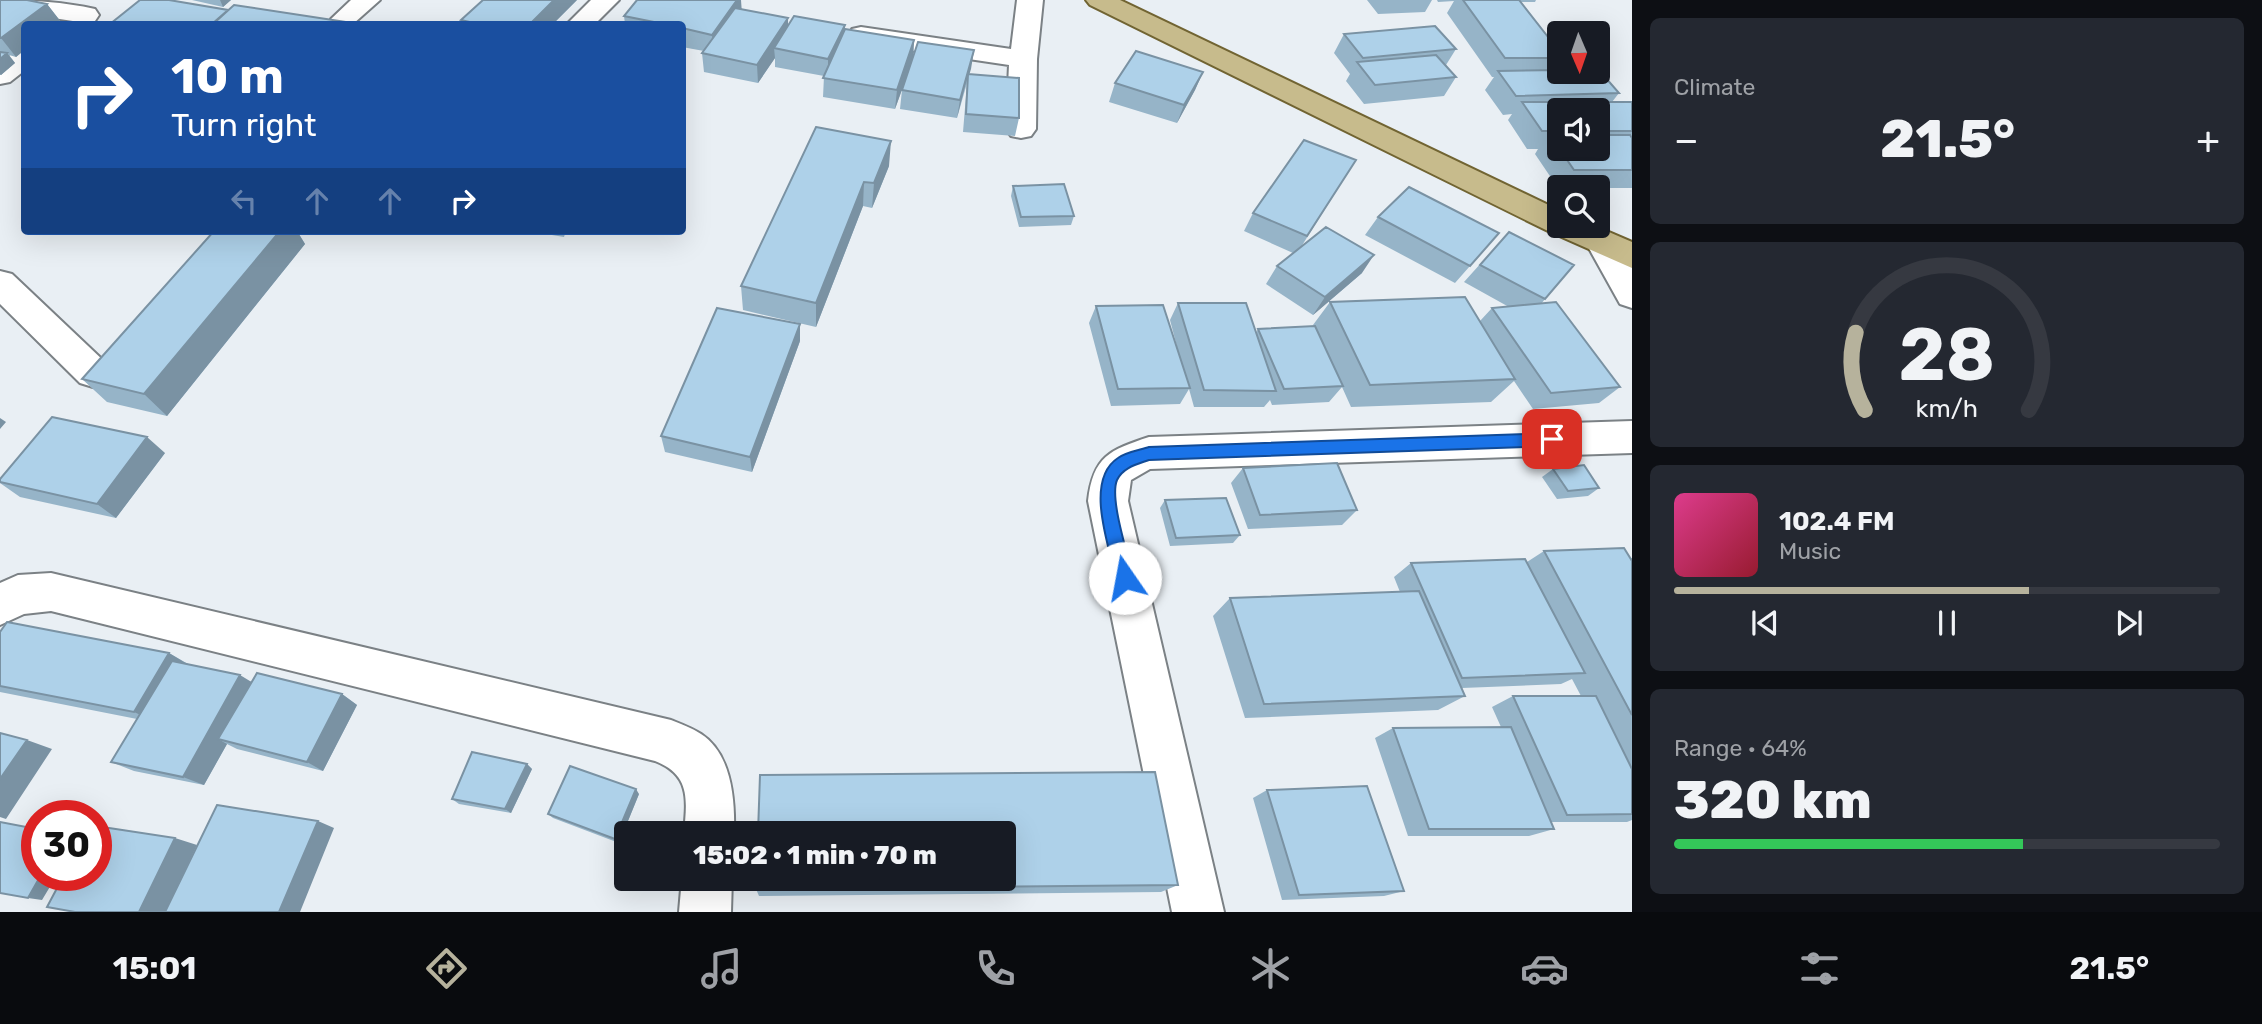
<!DOCTYPE html>
<html lang="en">
<head>
<meta charset="utf-8">
<style>
	body { margin:0; font-family:Rubik,sans-serif; background:#242831; color:#f1f3f6; height:100vh; display:flex; flex-direction:column; font-size:26px; white-space:nowrap }
	* { box-sizing:border-box; margin:0 }
	p { font-size:23px; color:#9ea1a6 }
	.icon { flex:none; width:38px; height:38px; fill:none; stroke:currentColor; stroke-width:2; stroke-linecap:round; stroke-linejoin:round }
	.map { position:relative; flex:1; overflow:hidden }
	.drawer { display:flex; flex-direction:column; gap:18px; padding:18px; background:#0d0f14; width:630px }
	.drawer>* { flex:none }
	.banner { position:absolute; left:21px; top:21px; width:665px; height:214px; border-radius:7px; box-shadow:0 7px 28px #0002; background:#1a4fa0; color:#fff; overflow:hidden }
	.needle { width:46px; rotate:178deg }
	.fabs { position:absolute; left:1547px; top:21px; display:grid; gap:14px }
	.fabs a { display:grid; place-items:center; width:63px; height:63px; border-radius:7px; background:#171b24; box-shadow:0 7px 28px #0002; font-size:35px }
	.speed { position:absolute; left:21px; top:800px; display:flex; gap:14px; font-size:35px; font-weight:700; text-align:center }
	.speed>* { display:grid; place-content:center; width:91px; height:91px; border-radius:50%; background:#171b24; box-shadow:0 7px 28px #0002; line-height:1 }
	.speed .limit { border:10px solid #d22; background:#fff; color:#111 }
	.pin { position:absolute; display:grid; place-items:center; width:60px; height:60px; color:#fff; margin:-30px; border-radius:14px; box-shadow:0 4px 10px #0006 }
	.me { position:absolute; width:77px; margin:-38px; rotate:348deg; stroke-linejoin:round; filter:drop-shadow(0 0 5px #0008) }
	.turn { display:flex; align-items:center; gap:24px; height:147px; padding:0 35px; font-size:32px }
	.turn .icon { width:91px; height:91px; stroke-width:2.5 }
	.turn b { display:block; font-size:49px; line-height:60px }
	.lanes { display:flex; align-items:center; height:66px; padding:0 35px; background:#0003; justify-content:center; gap:35px; direction:ltr }
	.lanes .off { opacity:.35 }
	.big { font-size:52px; font-weight:800; line-height:1.1 }
	.drawer .card { flex:1; display:flex; flex-direction:column; justify-content:center; gap:10px; min-width:0; padding:0 24px; border-radius:10px; background:#242831 }
	.drawer .dial { align-items:center; gap:0 }
	.dial svg { height:182px; overflow:visible; fill:none; stroke:#363941; stroke-width:7; stroke-linecap:round; text-anchor:middle }
	.dial text { fill:#f1f3f6; stroke:none }
	.song { display:flex; align-items:center; gap:21px }
	.cover { width:84px; height:84px; border-radius:10px; background:linear-gradient(135deg,hsl(330 70% 55%),hsl(350 70% 35%)) }
	.played { height:7px; border-radius:4px; background:linear-gradient(90deg,#b6b29c 65%,#363941 65%) }
	.keys { display:flex; justify-content:space-around; direction:ltr }
	.heat { display:flex; justify-content:space-between; align-items:center; font-size:38px; direction:ltr }
	.charge { height:10px; border-radius:5px; background:linear-gradient(90deg,#34c759 64%,#363941 0) }
	.trip { position:absolute; left:614px; top:821px; width:402px; height:70px; border-radius:7px; background:#171b24; box-shadow:0 7px 28px #0002; font-weight:800; line-height:70px; text-align:center }
	.menu { display:flex; height:112px; justify-content:space-around; align-items:center; background:#090b0e; color:#9ea1a6 }
	.menu .icon { width:49px; height:49px }
	.menu .on { color:#b6b29c }
	.menu b { font-size:32px; color:#f1f3f6 }
	main { display:flex; flex:1; min-height:0 }
	.map>svg:first-child { display:block }
</style>
</head>
<body>
<main>
<div class="map">
<svg width="1632" height="912" viewBox="0 0 1632 912">
	<rect width="100%" height="100%" fill="#e9eff4"/>
	<g fill="none" stroke-linecap="round" stroke-linejoin="round">
		<g stroke="#7b8185" stroke-width="4">
			<path id="minor" d="M0,0C32,0 64,2 95,9L99,15L95,21L86,23L0,10Z
				M351,0H380L353,24H335L331,19Z
				M591,0H619L595,24H567Z
				M1017,0H1043L1037,59L1036,129L1031,136L1021,138L1011,136L1006,129L1009,65L861,43L852,41L848,35L852,29L861,27L1011,49Z
				M24,50V71L10,82L0,84V63L14,52Z
				M1602,231L1614,235L1632,266V308L1620,304L1586,243L1590,235Z
				M0,271L12,274L106,363L111,373L106,383L93,387L80,383L0,304Z
				M1632,421V453L1150,469L1131,480L1128,501L1224,912H1172L1088,501C1093,456 1110,450 1149,437Z
				M51,573L671,720C681,724 692,728 701,734C732,754 735,800 734,833H684C687,800 691,775 655,761L51,611L24,614L0,625V583L18,575Z
				M682,878H732L731,912H679Z"/>
		</g>
		<g stroke="#716432" stroke-width="4">
			<path id="major" d="M1086,0H1120L1559,210V226H1595L1632,242V268L1548,231L1090,5Z"/>
		</g>
		<use href="#minor" fill="#fff" fill-rule="evenodd"/>
		<use href="#major" fill="#c7bb8c" fill-rule="evenodd"/>
	</g>
	<path fill="#96b4c8" fill-rule="evenodd" d="M0,0L47,4L61,22L16,57L9,55L15,63L1,75H0Z
		M192,0H231L223,7Z
		M577,0L553,24H462L461,20Z
		M637,0H741V9L788,26L845,25V29L914,40L913,59L895,109L823,97L824,76L775,67V58L758,83L704,72L702,53L704,51L682,47V24H625L624,16Z
		M1367,0H1432L1425,12L1378,14Z
		M1437,0H1536L1535,2H1521L1559,51V65L1556,70L1619,93L1612,102H1632V188H1558L1535,154L1538,149H1527L1508,120L1512,114L1503,115L1485,90L1494,77H1492L1447,13L1454,1L1438,2ZM1559,110H1598V149H1559Z
		M1344,34L1456,49L1446,65L1456,77L1444,96L1364,104L1346,81L1350,74L1334,53Z
		M974,50L969,74L1019,118L1015,136L963,132L967,83L957,118L900,109L902,90Z
		M1203,72L1195,90L1177,123L1109,102L1115,83Z
		M816,127L889,166L872,208L863,206L816,327L743,310L741,286Z
		M1356,160L1301,247L1362,273L1313,315L1266,284L1277,266L1293,253L1244,231L1253,213Z
		M1013,186L1074,216L1071,225L1019,227L1011,196Z
		M1378,217L1499,233L1455,283L1365,235Z
		M214,231H297L305,244L167,416L107,402L82,379Z
		M528,231H566L564,237Z
		M1509,232L1545,299L1541,304L1620,387L1599,403L1533,409L1514,381L1491,402L1351,407L1342,387L1329,402L1272,405L1270,400L1264,407H1194L1189,389L1180,404L1111,406L1089,323L1096,306L1181,362L1170,320L1178,303L1256,333L1258,329L1314,326L1313,325L1330,302L1480,321L1492,308L1509,307L1464,282Z
		M800,341L752,472L665,452L661,436Z
		M165,453L116,518L20,497L0,483V479Z
		M1243,468L1357,510L1342,525L1248,529L1231,483Z
		M1553,469L1599,488L1588,496L1557,499L1542,477Z
		M1165,500L1240,535L1233,543L1170,546L1160,508Z
		M1544,551L1632,558V820L1627,822H1551L1554,829L1529,836H1408L1375,738L1393,728L1501,727L1492,707L1513,696H1581L1572,679L1561,684L1462,688L1465,696L1438,710L1245,718L1213,616L1230,598L1400,592L1394,577L1411,563L1527,562Z
		M0,632L169,653L188,664L252,682L342,694L357,705L323,771L237,749L227,744L204,785L134,771L111,762L137,719L0,692Z
		M527,764L532,769L511,813L459,804L452,799Z
		M1267,790L1404,891L1384,896L1282,900L1253,798Z
		M639,794L619,843L553,818L548,814Z
		M1178,885L1161,892L759,896L756,889Z"/>
	<path fill="#7a92a3" d="M220,0H231L223,7Z
		M554,0H577L553,24H530Z
		M737,0H741L742,14L714,53L712,35Z
		M47,4L61,22L58,24H24V50L16,57L1,38Z
		M788,18V37L774,48L775,58L758,83L757,65Z
		M845,25V44L828,77V59Z
		M914,40L913,59L895,109L897,90Z
		M974,50L971,69L968,79V74L957,118L960,100Z
		M7,53L15,63L1,75L0,74V59Z
		M1203,72L1195,90L1177,123L1184,105Z
		M891,141L889,166L872,208L874,183Z
		M864,182L863,206L816,327V303Z
		M280,231H297L305,244L167,416L144,394Z
		M1374,255L1362,273L1313,315L1325,297Z
		M800,324V341L752,472L750,457Z
		M0,418L6,422L0,429Z
		M147,437L165,453L116,518L97,504Z
		M169,653L189,665L156,722L134,712Z
		M240,675L258,686L218,739L227,744L204,785L183,777Z
		M342,694L357,705L323,771L307,762Z
		M27,740L52,749L6,819L0,817V779Z
		M527,764L532,769L511,813L505,809Z
		M636,789L639,794L619,843L615,839Z
		M318,821L334,828L300,912H279Z
		M175,838L197,845L165,912H139Z
		M41,875H57L42,900L28,898Z"/>
	<path fill="#aed1e9" stroke="#7a92a3" stroke-width="2" d="M0,0H27L47,4L1,38H0Z
		M140,0H169L228,10L212,24H110Z
		M483,0H554L530,24H478L461,20Z
		M637,0H737L712,35L682,28V24H664L624,16Z
		M1463,0H1519L1559,51V58H1505Z
		M234,5L359,24H213Z
		M735,8L788,18L757,65L702,53Z
		M794,16L845,25L828,59L774,48Z
		M1435,26L1456,49L1363,58L1344,34Z
		M845,29L914,40L897,90L823,78Z
		M918,42L974,50L960,100L902,90Z
		M1136,51L1203,72L1184,105L1115,83Z
		M0,52L7,53L0,59Z
		M1436,55L1456,77L1375,85L1357,62Z
		M1598,69L1619,93L1516,96L1498,71L1559,70V72H1598Z
		M968,74L1019,78V118L966,114Z
		M1522,102H1632V131H1598V110H1559V131H1542Z
		M816,127L891,141L874,183L864,182L816,303L741,286Z
		M1550,135H1559V149H1598V135H1630L1632,138V170H1574Z
		M1304,140L1356,160L1307,236L1253,213Z
		M1064,184L1074,216L1021,217L1013,186Z
		M1409,187L1499,233L1470,266L1378,217Z
		M1326,227L1374,255L1325,297L1277,266Z
		M214,231H280L144,394L82,379Z
		M1509,232L1574,265L1545,299L1480,265Z
		M1465,297L1515,379L1370,385L1330,302Z
		M1556,302L1620,387L1551,393L1492,308Z
		M1178,303H1246L1276,391L1204,390Z
		M1163,305L1190,388L1118,389L1096,306Z
		M717,308L800,324L750,457L661,436Z
		M1315,326L1343,386L1284,389L1258,329Z
		M52,417L147,437L97,504L0,482V479Z
		M1337,463L1357,510L1260,515L1243,468Z
		M1584,465L1599,488L1568,491L1553,469Z
		M1226,498L1240,535L1176,538L1165,500Z
		M1624,548L1632,561V715L1544,551Z
		M1525,559L1585,673L1462,678L1411,563Z
		M1419,591L1465,696L1264,704L1230,598Z
		M7,622L169,653L134,712L0,686V632Z
		M172,661L240,675L183,777L111,762Z
		M257,673L342,694L307,762L218,739Z
		M1513,696H1596L1632,769V814L1567,815Z
		M1511,727L1554,829H1429L1393,728Z
		M0,733L27,740L0,779Z
		M472,752L527,764L505,809L452,799Z
		M570,766L636,789L615,839L548,814Z
		M1155,772L1178,885L756,889L757,878H1004V833H758L760,775Z
		M1367,786L1404,891L1299,895L1267,790Z
		M217,805L318,821L279,912H165Z
		M0,822L37,829V875H41L28,898L0,893Z
		M96,826L175,838L139,912H75L47,907L64,875H96Z"/>
	<path fill="#1a73e8" stroke="#114b97" stroke-width="2" d="M1552,433L1559,439L1552,446L1149,460C1138,464 1123,467 1117,480C1109,499 1129,557 1133,578L1131,584L1125,586L1119,584L1116,578C1109,546 1084,480 1118,458C1126,452 1140,450 1149,447Z"/>
</svg>
<div class="fabs">
<a><svg class="needle" viewBox="-14 -14 28 28"><path d="M0-13l5 13h-10z" fill="#e53935"/><path d="M0 13l5-13h-10z" fill="#9ea1a6"/></svg></a>
<a><svg class="icon" aria-label="sound" viewBox="0 0 24 24"><path d="M4 9h4l5-4v14l-5-4H4zM17 9q2 3 0 6"/></svg></a>
<a><svg class="icon" aria-label="search" viewBox="0 0 24 24"><circle cx="10" cy="10" r="6"/><path d="M15 15l6 6"/></svg></a>
</div>
<div class="speed"><div class="limit">30</div></div>
<div class="pin" style="left:1552px;top:439px;background:#d93025"><svg class="icon" aria-label="arrive" viewBox="0 0 24 24"><path d="M6 21V4h12l-3 4 3 4H6"/></svg></div>
<svg class="me" style="left:1125px;top:578px" viewBox="-20 -20 40 40"><circle r="19" fill="#fff"/><path d="M0-13L10 11 0 6-10 11z" fill="#1a73e8"/></svg>
<div class="trip">15:02 · 1 min · 70 m</div>
<div class="banner">
<div class="turn"><svg class="icon" aria-label="right" viewBox="0 0 24 24"><path d="M7 20v-9h11M14 6l5 5-5 5"/></svg><div><b>10 m</b>Turn right</div></div>
<div class="lanes"><svg class="icon off" aria-label="left" viewBox="0 0 24 24"><path d="M17 20v-9H6M10 6l-5 5 5 5"/></svg><svg class="icon off" aria-label="ahead" viewBox="0 0 24 24"><path d="M12 20V5M6 11l6-6 6 6"/></svg><svg class="icon off" aria-label="ahead" viewBox="0 0 24 24"><path d="M12 20V5M6 11l6-6 6 6"/></svg><svg class="icon" aria-label="right" viewBox="0 0 24 24"><path d="M7 20v-9h11M14 6l5 5-5 5"/></svg></div>
</div>
</div>
<section class="drawer">
<div class="card"><p>Climate</p>
<div class="heat"><a>−</a><b class="big">21.5°</b><a>+</a></div>
</div>
<div class="card dial"><svg viewBox="0 0 100 80">
<path d="M14 69A42 42 0 1 1 86 69"/>
<path d="M14 69A42 42 0 0 1 10 35" stroke="#b6b29c"/>
<text x="50" y="56" font-size="32" font-weight="700">28</text>
<text x="50" y="72" font-size="11">km/h</text>
</svg></div>
<div class="card">
<div class="song"><i class="cover"></i><div><b>102.4 FM</b><p>Music</p></div></div>
<div class="played"></div>
<div class="keys"><svg class="icon" aria-label="previous" viewBox="0 0 24 24"><path d="M18 5L8 12l10 7zM5 5v14"/></svg><svg class="icon" aria-label="pause" viewBox="0 0 24 24"><path d="M8 5v14M16 5v14"/></svg><svg class="icon" aria-label="next" viewBox="0 0 24 24"><path d="M6 5l10 7-10 7zM19 5v14"/></svg></div>
</div>
<div class="card"><p>Range · 64%</p><b class="big">320 km</b><div class="charge"></div></div>
</section>
</main>
<nav class="menu">
<b>15:01</b>
<svg class="icon on" aria-label="directions" viewBox="0 0 24 24"><path d="M12 3l9 9-9 9-9-9zM9 14v-3h6M13 9l2 2-2 2"/></svg>
<svg class="icon" aria-label="music" viewBox="0 0 24 24"><path d="M9 18V5l10-2v13"/><circle cx="6" cy="18" r="3"/><circle cx="16" cy="16" r="3"/></svg>
<svg class="icon" aria-label="phone" viewBox="0 0 24 24"><path d="M5 4h4l2 5-3 2q2 4 5 5l2-3 5 2v4C11 20 4 13 5 4z"/></svg>
<svg class="icon" aria-label="climate" viewBox="0 0 24 24"><path d="M12 3v18M4 7l16 10M4 17L20 7"/></svg>
<svg class="icon" aria-label="car" viewBox="0 0 24 24"><path d="M5 17H2v-5l4-1 3-4h7l3 4 3 1v5h-3M9 17h6M6 11h13"/><circle cx="7" cy="17" r="2"/><circle cx="17" cy="17" r="2"/></svg>
<svg class="icon" aria-label="filters" viewBox="0 0 24 24"><path d="M4 7h16M4 17h16"/><circle cx="9" cy="7" r="2"/><circle cx="15" cy="17" r="2"/></svg>
<b>21.5°</b>
</nav>
</body>
</html>
